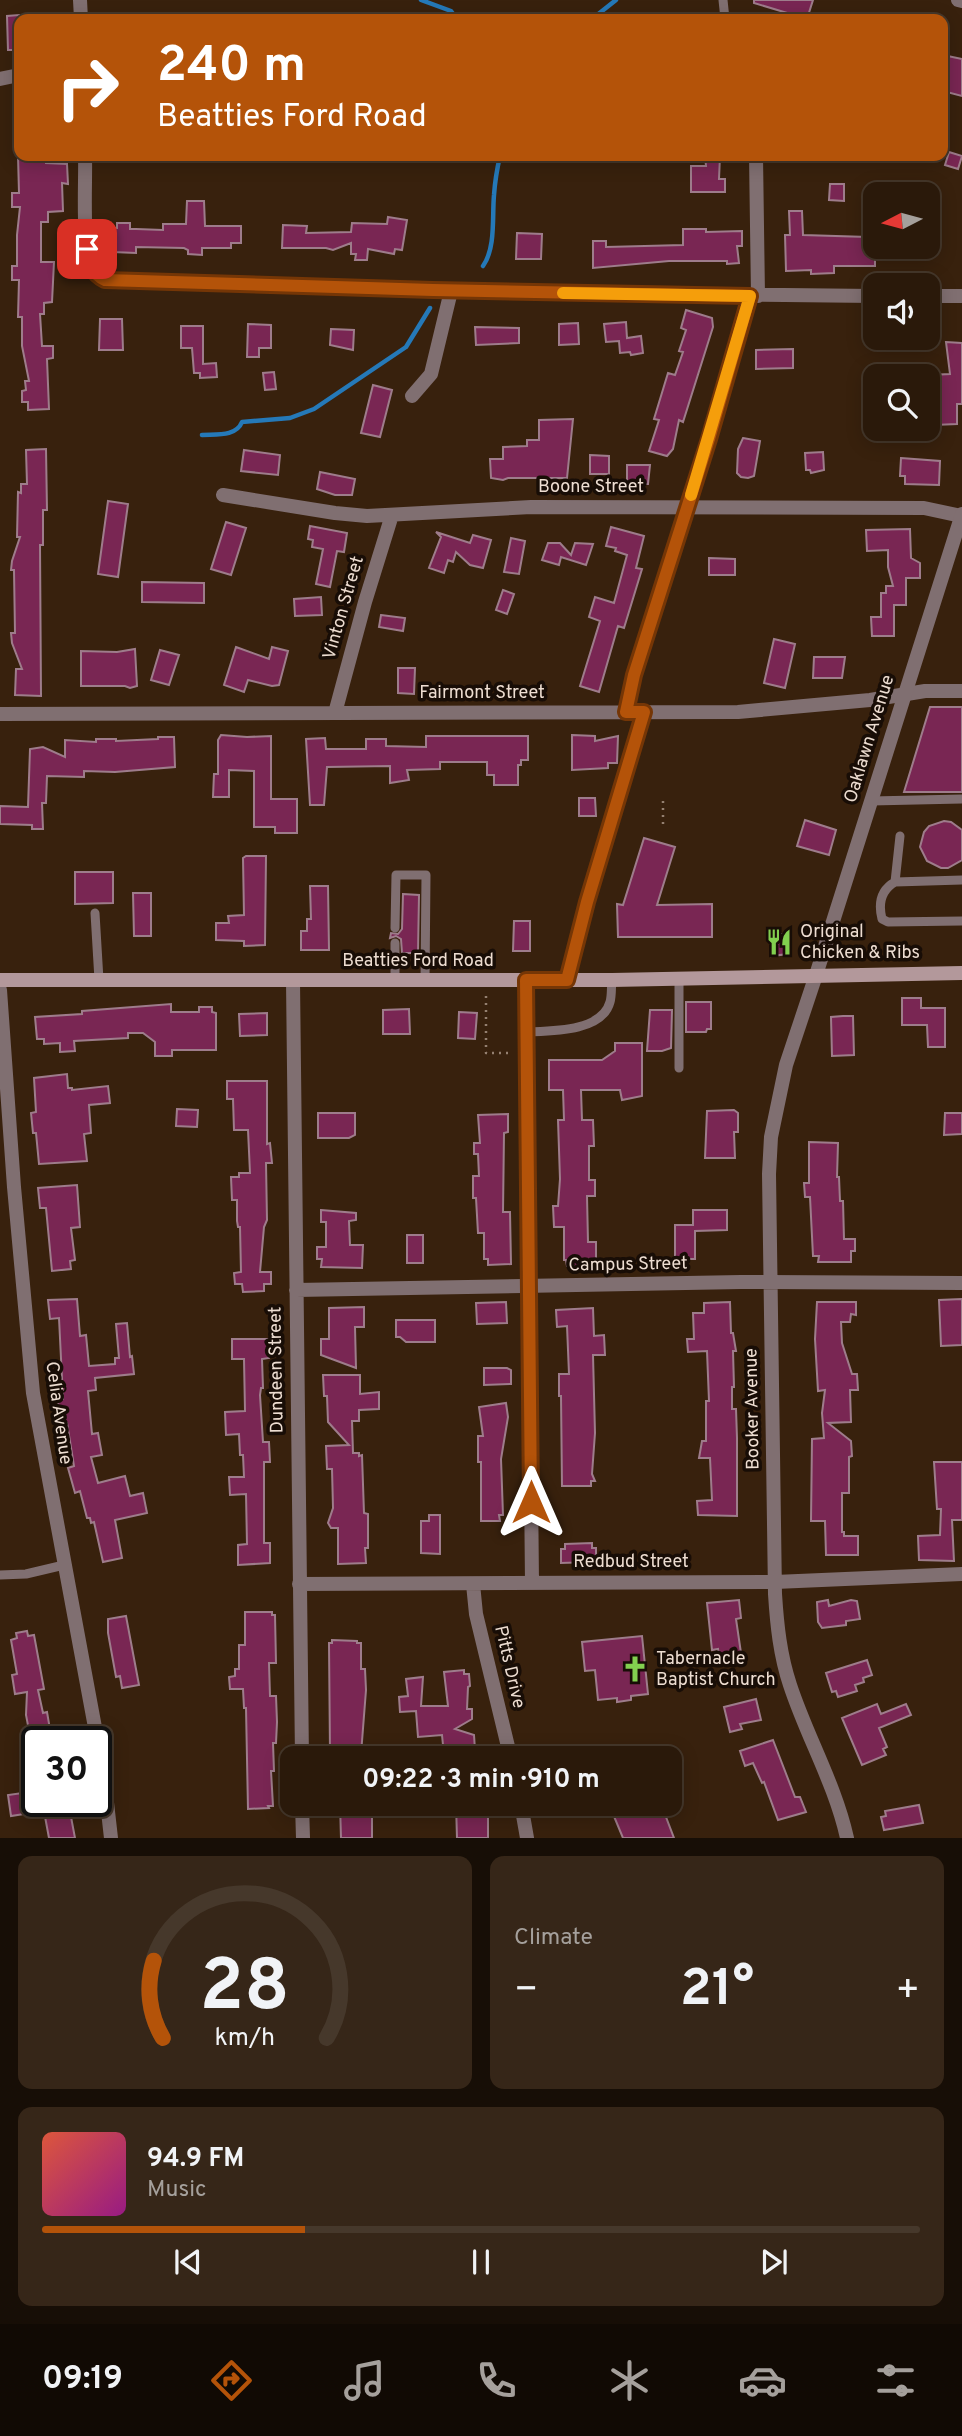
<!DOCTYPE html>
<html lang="en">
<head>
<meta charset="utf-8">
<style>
	body { margin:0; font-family:Overpass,sans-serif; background:#362618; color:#f1f3f6; height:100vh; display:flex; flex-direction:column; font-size:26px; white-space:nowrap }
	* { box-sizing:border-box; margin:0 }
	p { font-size:23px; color:#a5a09c }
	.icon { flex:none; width:38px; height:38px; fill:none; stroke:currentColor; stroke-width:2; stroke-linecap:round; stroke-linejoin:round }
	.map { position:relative; height:1838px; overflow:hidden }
	.panel { display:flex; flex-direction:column; gap:18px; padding:18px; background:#170e06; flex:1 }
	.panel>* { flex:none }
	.banner { position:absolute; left:14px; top:14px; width:934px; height:147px; border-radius:14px; box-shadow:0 4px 18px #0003,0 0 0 2px #46382b; background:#b45309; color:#fff; overflow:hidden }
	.needle { width:46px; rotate:264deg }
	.buttons { position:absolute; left:863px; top:182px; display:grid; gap:14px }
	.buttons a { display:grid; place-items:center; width:77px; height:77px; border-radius:14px; background:#2a190a; box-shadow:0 4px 18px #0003,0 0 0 2px #46382b; font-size:35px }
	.speed { position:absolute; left:21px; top:1726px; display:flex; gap:14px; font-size:35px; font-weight:700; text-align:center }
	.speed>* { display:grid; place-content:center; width:91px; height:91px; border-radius:50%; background:#2a190a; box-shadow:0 4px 18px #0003,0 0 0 2px #46382b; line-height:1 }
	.speed .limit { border:4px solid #111; border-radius:10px; background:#fff; color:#111 }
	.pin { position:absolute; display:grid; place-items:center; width:60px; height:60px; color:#fff; margin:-30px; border-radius:14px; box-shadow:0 4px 10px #0006 }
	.me { position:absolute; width:77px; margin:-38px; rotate:0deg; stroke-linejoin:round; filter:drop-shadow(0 0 5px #0008) }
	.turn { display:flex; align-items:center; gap:24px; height:147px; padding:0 28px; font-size:32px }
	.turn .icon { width:91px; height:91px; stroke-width:2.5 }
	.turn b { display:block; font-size:49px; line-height:60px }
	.big { font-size:52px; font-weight:700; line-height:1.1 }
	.panel .card { flex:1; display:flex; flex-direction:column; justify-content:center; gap:10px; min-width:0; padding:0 24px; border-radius:14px; background:#362618 }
	.panel .dial { align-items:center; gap:0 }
	.dial svg { height:182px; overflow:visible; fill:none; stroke:#46382b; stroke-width:7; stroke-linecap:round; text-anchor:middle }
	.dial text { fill:#f1f3f6; stroke:none }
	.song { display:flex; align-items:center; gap:21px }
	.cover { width:84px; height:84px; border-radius:10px; background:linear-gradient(135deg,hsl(10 70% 55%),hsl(310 70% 35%)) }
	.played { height:7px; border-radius:4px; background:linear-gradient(90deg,#b45309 30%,#46382b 30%) }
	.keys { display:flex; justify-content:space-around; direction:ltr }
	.heat { display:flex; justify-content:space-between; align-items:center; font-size:38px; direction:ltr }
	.panel .tiles { flex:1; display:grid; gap:18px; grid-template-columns:1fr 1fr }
	.card:last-child { grid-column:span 2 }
	.trip { position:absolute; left:280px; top:1746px; width:402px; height:70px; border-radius:14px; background:#2a190a; box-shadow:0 4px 18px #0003,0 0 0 2px #46382b; font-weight:700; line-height:70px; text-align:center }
	.tab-bar { display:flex; height:112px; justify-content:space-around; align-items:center; background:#110a04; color:#a5a09c }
	.tab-bar .icon { width:49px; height:49px }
	.tab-bar .active { color:#b45309 }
	.tab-bar b { font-size:32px; color:#f1f3f6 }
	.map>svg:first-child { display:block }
</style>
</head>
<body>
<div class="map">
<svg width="962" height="1838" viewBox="0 0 962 1838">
	<rect width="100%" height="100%" fill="#38210d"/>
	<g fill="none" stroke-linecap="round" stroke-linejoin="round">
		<path stroke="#2579b8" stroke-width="4.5" d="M421,0L451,11L457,19
			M592,19L616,0
			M483,266C496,248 492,216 494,195C495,181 497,169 500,156
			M202,435C216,434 236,437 242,422L290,418L314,409L406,347L430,308"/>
	</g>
	<path fill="#792653" stroke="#9e7c8b" stroke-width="2" d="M754,0H813L807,19L754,3Z
		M19,15V50H8L7,16Z
		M943,55L962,59V96L943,91Z
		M949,152L962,156L958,169L945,165Z
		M18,156H46V163L67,164L68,184L62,183L63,211L48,212V222H41V262H54L52,302L44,303V314H40L42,346H53V358L47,359L49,409L28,410V402H22V391L26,390L25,381H29L22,346V317H18L19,280H12V266H17V235L20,207H12V193H19Z
		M705,156H720L719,179H725V192H691V166H706Z
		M830,184H844V201L829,200Z
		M187,201H204L205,226H241V243H231V248H202V255L188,254V250L184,248L136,247V253L113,252L114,228H117V223H130V229H136L163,230V224H186Z
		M789,211H802L803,235L868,237V254H875V266H834V273L811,274V270L786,271L785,235H790Z
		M388,217L407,220L402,250L395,249L394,254L368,249L367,260H355L356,254H351V243L333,250L326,248H282L283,225L307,226L306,233L351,232L352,223L387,224Z
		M683,229H706V232L742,231V246H737L739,263L727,264V261H669L593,268V241H606V247L683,245Z
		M517,233L542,234L541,259H516Z
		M686,310L712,318L713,327L683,422L679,420L673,449L667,456L649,451L659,420L654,419L668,373L675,375L683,352L679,351L686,330L681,328Z
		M100,319H122L123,350H99Z
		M626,322L627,338L641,336L643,353L631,355L630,352L620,353L619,341L606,342L604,324Z
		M578,323L579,344L559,345V324Z
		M248,324L271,325V348H259V357H247Z
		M181,326H203V364L216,363L217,377L200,378V373H194L192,348H181Z
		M475,327L519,328V343L476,345Z
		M331,329L354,330L353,350L330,345Z
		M946,342L962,343V404H957V424L934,425V395H929V375L950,374Z
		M793,349V368L756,369V350Z
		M274,372L276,389L265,390L263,373Z
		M373,385L392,390L380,437L361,433Z
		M573,419L567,478H508L503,480L491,478L490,459H503V447L527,446V440H539V420Z
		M743,438L760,441L754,476L748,478L741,477L737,473L738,449Z
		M46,449L47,510H43V545H40L41,696L15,695L16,669H22L12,643L11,633H15L14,570H11L12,561L20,537H17L18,492L21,493V484H27L26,450Z
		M244,450L280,455L278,475L241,471Z
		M823,452L824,470L811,473L810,470H806L805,453Z
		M590,455L609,456V474H590Z
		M901,458L940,461L939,485L905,484V476H900Z
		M627,465H650L648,484H627Z
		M320,472L355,479L352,495H335L317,489Z
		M108,501L128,504L118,577L98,574Z
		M226,522L246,528L231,575L211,569Z
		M310,526L347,533L344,552L337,551L330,587L316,584L323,549L312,547L313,540L308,539Z
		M611,527L644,536L636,568L642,569L624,628L618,626L599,692L580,686L600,621L589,617L595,597L614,603L627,555L615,551L616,548L606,546Z
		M910,529L911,558L920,563V578H906V605H894V636H872L871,617H881V593H886V586H893L888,567V550L867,551L866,530Z
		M436,532L470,543L473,535L491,540L483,568L470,565L456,552L453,562L448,560L444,573L429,568L441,537Z
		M511,538L525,541L519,574L504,572Z
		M548,543H560L571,555L575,543L593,544L586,565L561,557L559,565L542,560Z
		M709,558L735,559V575H709Z
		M142,582L204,583V603L142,602Z
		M503,590L514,594L507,614L496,610Z
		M321,597L322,615L295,616L294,599Z
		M381,615L405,618L403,631L379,627Z
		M774,639L795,644L785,688L764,683Z
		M236,647L269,659L272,647L288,651L279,685L272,686L248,680L244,692L224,685Z
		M135,649L137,686L130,688L125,686H81V651L117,652Z
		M160,650L179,655L169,685L151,680Z
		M814,657H845L842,678H813Z
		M398,668H415L414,694L398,693Z
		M930,707H962V792H904Z
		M221,735L247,737L271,736V799H297V833H275V827H254V771L229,770V797H213L214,774H218V740Z
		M572,735L595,736V741L618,736L617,763H608V768L572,770Z
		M426,736H528V760H521V765H518V785H494V775H487V762H440V769L407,770L409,780L390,783V766L327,767L324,805H310L306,739L325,738L326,749H366V739H386V746L426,747Z
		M158,737H174L175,767L115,772L84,771V777L47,776L46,803H42L43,829H32V825L0,824V806L28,807L30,749L43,747L65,757V740L96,742V739H116V741L158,739Z
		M579,798H595L596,816H579Z
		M805,820L836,830L829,855L797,846Z
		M944,821L951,822L962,830V860L948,868H941L927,861L920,847L924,832L929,826Z
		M644,838L675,847L657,905L712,904V937H618L617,904L623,905Z
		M246,856H266L265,945L244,946V941L216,940V923H229L228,916L244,915L243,858Z
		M75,872H113V903L75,904Z
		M310,886H328L329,950H301V931H307V919H311Z
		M133,893H151V936H134Z
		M403,894L419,895L418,953H402L401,939L396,936L390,938L391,933L398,934L402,929Z
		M514,921H530V951H513Z
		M772,934H788V954L771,956Z
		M902,998H921V1008H945V1047H928L927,1025H902Z
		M686,1002H711V1029H707L706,1032H686Z
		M171,1004V1012H199V1007H212V1012L216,1013V1050H172V1056H155V1042L143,1033H128V1038L74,1041L75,1051L60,1052V1043L44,1044V1039H37L35,1017L82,1014V1011Z
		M409,1009L410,1034H383V1010Z
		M650,1010H672L671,1048L662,1051H647Z
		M459,1012L477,1013L475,1039L458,1038Z
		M267,1013V1035L240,1036L239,1014Z
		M843,1016H853L854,1055L832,1056L831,1017Z
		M615,1043H642V1096L622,1100L620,1090H581L582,1120H593L594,1146H589V1180H595V1196H587L588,1242H596V1259H583V1266H567L566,1260H564V1227H554L553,1206H558L560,1179L558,1120H564L563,1090H549V1060H602L615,1051Z
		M67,1074L68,1088H72V1090L108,1086L110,1103L89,1105L91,1133L84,1134L87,1161L39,1164L36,1133H33L31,1113L36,1112L34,1078Z
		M227,1081H267V1144L270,1143L272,1163H266L267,1220L264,1227L260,1272H271V1284H264V1291L243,1292L242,1284H235L234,1273L241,1272L240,1227H238L237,1221V1200H232L231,1177H239V1173H250L248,1130H234L233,1099H227Z
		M177,1109L198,1110L197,1127L176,1126Z
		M734,1110L738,1113V1132H734L735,1158H705L707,1111Z
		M318,1113H355V1135L349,1138H318Z
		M945,1113H962V1134L944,1135Z
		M508,1114V1132L504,1133L503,1212H510L511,1264L488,1265V1259H484V1233H478L476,1198H473V1176H479L478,1154H474V1143H480L478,1115Z
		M809,1142L838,1143L837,1177H839L840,1201H843L844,1239H855V1251H851V1262H818L819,1256H813L810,1197H805L804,1183H809Z
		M77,1185L80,1227L71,1228L75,1260L70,1261L71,1269L52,1271L46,1208H40L38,1188Z
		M321,1210L356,1213V1220L349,1221L350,1245H363L362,1268L321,1267L322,1259H317V1247H326V1222H321Z
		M693,1210H727V1230L695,1231V1259H675V1225H693Z
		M407,1235H423V1263H407Z
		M77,1299L80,1336L86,1335L89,1366L115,1364V1358H119L116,1324L127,1323L130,1357L132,1356L134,1374L95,1378L96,1390L88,1391L92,1434L98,1433L102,1455L91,1457L98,1483L125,1476L130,1496L143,1493L147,1513L115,1520L122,1558L103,1562L94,1522L91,1523L90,1518H87L80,1491L75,1493L68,1468L74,1466L67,1423H64V1415H59L58,1400L63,1399L59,1318L50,1319L48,1300Z
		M962,1299V1345L941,1346L939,1300Z
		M506,1302L507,1323L477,1324L476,1303Z
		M730,1302L731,1333H733L736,1351H733L734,1387H732V1409H736L737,1438V1516L698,1515L697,1501L712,1500L710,1458H699L702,1441H706V1401H709L707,1351L688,1352L687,1339H694L693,1313H704V1303Z
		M817,1302H856V1315L851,1314L850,1322H841L842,1343L852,1374H857L858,1390H850L851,1422L828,1423L851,1441L852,1456L849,1457V1493H842V1532H844V1536H858V1555H826L825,1521H811L812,1439L824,1438L822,1413L825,1390L818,1391L815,1339Z
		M364,1307V1327H355L356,1368L321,1355V1339H329V1308Z
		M593,1308L594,1336L604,1335L605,1355H593L595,1433L592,1474L595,1481H591V1486H562L561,1396H559V1374H569L567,1326L557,1327L556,1310Z
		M396,1320H435V1342H406L400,1337H396Z
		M232,1339H268L269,1358L262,1359L263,1388H261L260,1395L263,1442H269L270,1462H264V1543H270V1563L238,1565V1545L247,1544L246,1494L230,1495L229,1477H244L243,1455H240L239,1434L226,1435L225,1412L245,1411L244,1359H232Z
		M484,1368H507L511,1370V1384L484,1385Z
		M323,1375H360V1394L379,1392V1409L359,1410V1421H352L353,1453H359V1456L362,1455L364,1513L368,1514V1548H365L366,1563L338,1564V1528H331L328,1523L333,1508L332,1469H327L326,1446L349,1445L328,1422L327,1396H324Z
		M506,1403L508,1417L501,1459L503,1515H499L500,1521H481V1462H478V1436H483L479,1407Z
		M934,1462H962V1520H952L954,1561L919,1560L918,1536L940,1535L941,1509H937Z
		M429,1515H440V1554L421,1553V1521H429Z
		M592,1543V1548H596V1560L591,1562L561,1563V1549H565V1544Z
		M739,1600L741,1618L736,1619L741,1653L719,1656L718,1649L712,1650L707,1603Z
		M828,1600L829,1606L851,1600L857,1601L860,1619L846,1621V1625L822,1628L818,1622L817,1602Z
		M245,1612H272V1615H275L276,1663H269L270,1696H276L277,1722L276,1743H273L274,1771H271L273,1806H268L269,1808L248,1809L246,1708H244L243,1689H230L229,1677L235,1676V1669H239V1645H245Z
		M126,1616L139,1685L122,1688L120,1676L116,1677L108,1633V1619Z
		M27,1631L28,1636L34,1635L44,1689L38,1690L43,1713L47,1712L52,1741H31L26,1715L27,1692L15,1694L12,1675L17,1674L11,1640L17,1638L16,1633Z
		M642,1636L648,1694L631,1696V1700L617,1702V1698L598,1700L595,1670L585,1671L582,1642Z
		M332,1640L357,1641V1643H361V1669H365L366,1690L361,1754L330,1753L329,1643H332Z
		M867,1660L872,1675L863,1678L864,1682L855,1685L857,1691L838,1697L836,1691L832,1692L826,1673Z
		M464,1670V1674H469L470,1686L468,1687L467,1709H472V1719L455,1729L474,1735L475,1750L470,1753L444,1755L442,1735L418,1737L416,1711L400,1712L399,1697L408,1696L406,1679L423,1677L421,1706H448L444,1672Z
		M756,1699L761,1720L740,1724L742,1729L730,1732L724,1707Z
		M877,1704L881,1714L906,1704L911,1715L879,1728L887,1747L883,1749L886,1755L862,1765L842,1718Z
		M773,1740L795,1797H800L806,1812L778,1820L764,1782L762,1783L753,1763L745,1766L740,1751Z
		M37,1791V1812L11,1816L8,1795Z
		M68,1801L75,1838H49L43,1806Z
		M340,1804H372V1838H341Z
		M456,1804H488V1838H457Z
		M615,1804H661L674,1838H623L613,1814L618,1813Z
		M919,1805L923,1823L884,1830L881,1817L886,1816L885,1811Z"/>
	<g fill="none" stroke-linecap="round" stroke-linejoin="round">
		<path stroke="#948070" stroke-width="2.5" stroke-dasharray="2 5" stroke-linecap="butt" d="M663,801V825
			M486,996V1053H511"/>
		<path stroke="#806f71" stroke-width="9" d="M723,0L725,19
			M871,801L962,799
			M962,880L895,882C881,890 878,903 882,919L888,922L962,921
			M895,882L900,836
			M95,913L99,980
			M395,928L396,875H426L425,980
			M395,943V980
			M679,978V1068
			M527,1032C551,1031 602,1032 610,1002C612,995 611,987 612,980
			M0,1575L26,1574L64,1565"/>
		<path stroke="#806f71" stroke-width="14" d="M80,0L81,19
			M958,0L962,1
			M0,79L19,75
			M85,156C86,184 81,247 93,270C95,276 100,278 105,280L451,291L875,296
			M756,156L758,296
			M928,296H962
			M412,396L431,374L451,291
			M223,495L335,513L367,516L531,507L924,508L961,516
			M626,712L634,675L703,460L750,296
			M335,713L365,602L392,515
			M0,714L738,712L870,700L925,691H962
			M816,975L786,1065L771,1137L769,1174L775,1594C777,1625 780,1655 790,1685C807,1737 835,1784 847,1838
			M526,980L532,1583
			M567,980L587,902L644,712
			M293,981L302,1759
			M0,990L14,1187L33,1393L104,1776L111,1838
			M296,1290L741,1282L962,1283
			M299,1584L775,1582L962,1574
			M473,1584L476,1614L511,1759
			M302,1804L303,1838
			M521,1804L527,1838"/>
		<path stroke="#806f71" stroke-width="14" d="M816,975L962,514"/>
		<path stroke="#b3989b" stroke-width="14" d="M0,980H612L962,973"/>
	</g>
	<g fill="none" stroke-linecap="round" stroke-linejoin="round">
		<g stroke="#753606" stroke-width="18">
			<path id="route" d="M87,249C89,263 92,274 105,280L433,290L750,296L709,439L634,675L626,712H644L587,902L567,980H526L531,1502"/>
		</g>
		<use href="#route" stroke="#b45309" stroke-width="12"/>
		<path stroke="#f59e0b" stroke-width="12" d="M563,293L750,296L691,495"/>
	</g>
	<defs>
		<g id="restaurant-bare" transform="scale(2.1)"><path d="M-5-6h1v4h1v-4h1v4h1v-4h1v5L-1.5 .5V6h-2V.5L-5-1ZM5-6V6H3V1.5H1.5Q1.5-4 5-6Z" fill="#82d04f" stroke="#180d06" stroke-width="2.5" paint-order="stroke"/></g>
		<g id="church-bare" transform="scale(2.1)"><path d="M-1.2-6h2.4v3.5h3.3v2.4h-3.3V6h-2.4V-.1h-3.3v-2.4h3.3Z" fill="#82d04f" stroke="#180d06" stroke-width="2.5" paint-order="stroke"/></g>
	</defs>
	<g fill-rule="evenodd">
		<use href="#restaurant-bare" x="779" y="942"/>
		<use href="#church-bare" x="635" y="1669"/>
	</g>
	<g text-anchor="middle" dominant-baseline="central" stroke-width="7" stroke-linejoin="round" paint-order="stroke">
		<g font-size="18" fill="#edddd1" stroke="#180d06">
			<text x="591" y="487">Boone Street</text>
			<text transform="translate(344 608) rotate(-74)">Vinton Street</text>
			<text x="482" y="693">Fairmont Street</text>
			<text transform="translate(870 739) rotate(-73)">Oaklawn Avenue</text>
			<text x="418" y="961">Beatties Ford Road</text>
			<text transform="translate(628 1265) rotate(-1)">Campus Street</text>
			<text transform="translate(277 1370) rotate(-91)">Dundeen Street</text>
			<text transform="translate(753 1409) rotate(-91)">Booker Avenue</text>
			<text transform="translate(58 1413) rotate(82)">Celia Avenue</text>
			<text x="631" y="1562">Redbud Street</text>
			<text transform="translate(509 1667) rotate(77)">Pitts Drive</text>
		</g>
		<g font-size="18" fill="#edddd1" stroke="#180d06" text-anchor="start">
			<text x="800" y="932">Original<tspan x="800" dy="21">Chicken &amp; Ribs</tspan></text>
			<text x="656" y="1659">Tabernacle<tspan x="656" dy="21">Baptist Church</tspan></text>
		</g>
	</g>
</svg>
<div class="buttons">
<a><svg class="needle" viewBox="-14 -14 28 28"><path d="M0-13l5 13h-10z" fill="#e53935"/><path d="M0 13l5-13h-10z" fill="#a5a09c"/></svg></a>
<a><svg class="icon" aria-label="sound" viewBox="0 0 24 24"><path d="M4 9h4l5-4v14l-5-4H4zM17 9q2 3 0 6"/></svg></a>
<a><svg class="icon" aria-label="search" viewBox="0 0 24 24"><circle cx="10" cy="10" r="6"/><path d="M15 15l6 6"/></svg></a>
</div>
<div class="speed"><div class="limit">30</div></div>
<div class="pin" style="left:87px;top:249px;background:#d93025"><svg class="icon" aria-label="arrive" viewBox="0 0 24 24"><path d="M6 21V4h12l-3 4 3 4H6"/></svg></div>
<svg class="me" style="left:531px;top:1502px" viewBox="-20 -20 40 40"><path d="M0-17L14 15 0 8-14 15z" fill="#b45309" stroke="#fff" stroke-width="4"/></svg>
<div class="trip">09:22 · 3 min · 910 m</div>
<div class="banner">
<div class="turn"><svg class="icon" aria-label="right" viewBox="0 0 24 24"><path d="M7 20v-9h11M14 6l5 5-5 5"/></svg><div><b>240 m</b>Beatties Ford Road</div></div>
</div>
</div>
<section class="panel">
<div class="tiles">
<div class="card dial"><svg viewBox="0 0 100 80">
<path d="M14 69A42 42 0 1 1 86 69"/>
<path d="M14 69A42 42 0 0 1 10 35" stroke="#b45309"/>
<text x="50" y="56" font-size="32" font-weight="700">28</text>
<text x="50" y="72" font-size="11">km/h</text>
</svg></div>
<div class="card"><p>Climate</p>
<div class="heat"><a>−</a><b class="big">21°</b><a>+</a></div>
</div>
<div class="card">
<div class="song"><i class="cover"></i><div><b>94.9 FM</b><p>Music</p></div></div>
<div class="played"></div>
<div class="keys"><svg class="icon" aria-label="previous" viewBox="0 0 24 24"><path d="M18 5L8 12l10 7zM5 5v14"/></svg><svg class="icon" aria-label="pause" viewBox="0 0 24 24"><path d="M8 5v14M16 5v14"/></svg><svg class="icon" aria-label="next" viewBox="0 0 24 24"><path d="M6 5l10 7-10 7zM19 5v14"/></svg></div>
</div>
</div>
</section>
<nav class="tab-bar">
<b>09:19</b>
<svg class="icon active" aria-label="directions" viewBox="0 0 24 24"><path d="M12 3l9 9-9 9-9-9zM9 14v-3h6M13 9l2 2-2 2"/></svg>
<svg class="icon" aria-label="music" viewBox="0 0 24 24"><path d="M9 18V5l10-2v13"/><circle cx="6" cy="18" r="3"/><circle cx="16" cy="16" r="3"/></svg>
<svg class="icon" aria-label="phone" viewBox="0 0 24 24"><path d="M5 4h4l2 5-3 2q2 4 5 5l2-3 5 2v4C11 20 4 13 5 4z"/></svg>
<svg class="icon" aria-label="climate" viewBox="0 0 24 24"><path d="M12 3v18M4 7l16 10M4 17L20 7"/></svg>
<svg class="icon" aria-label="car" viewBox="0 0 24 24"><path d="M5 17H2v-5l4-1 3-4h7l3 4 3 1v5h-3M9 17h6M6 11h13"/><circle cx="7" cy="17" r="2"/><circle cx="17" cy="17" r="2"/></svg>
<svg class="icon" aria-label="filters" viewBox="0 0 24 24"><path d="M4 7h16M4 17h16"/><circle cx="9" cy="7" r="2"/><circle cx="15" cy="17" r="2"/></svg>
</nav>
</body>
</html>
